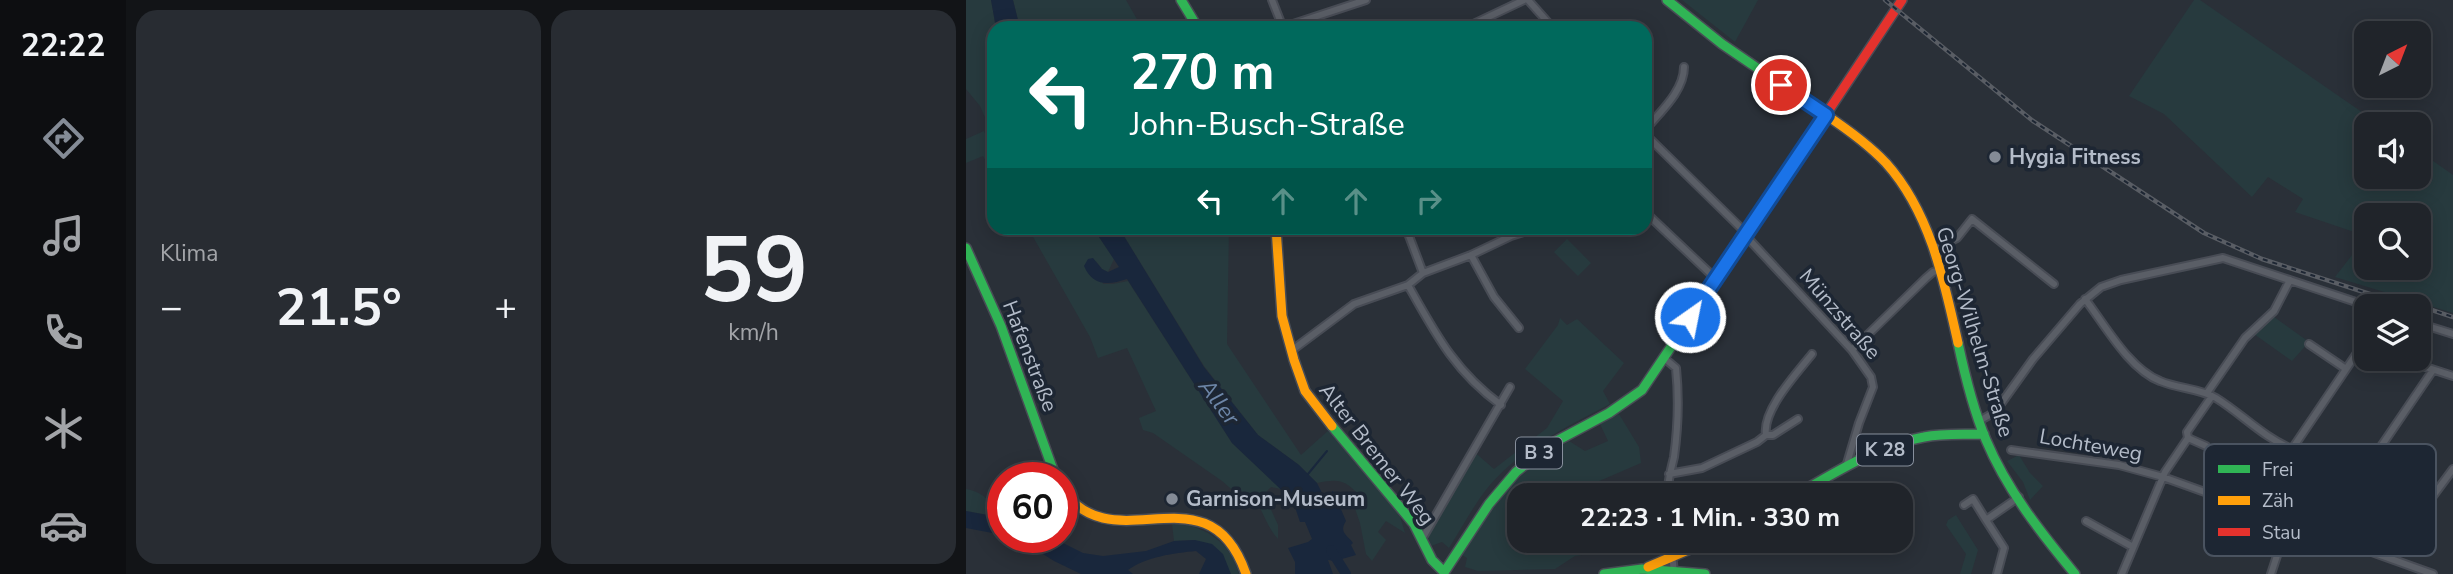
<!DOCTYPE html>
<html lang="de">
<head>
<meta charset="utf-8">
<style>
	body { margin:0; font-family:"Nunito Sans",sans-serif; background:#282c32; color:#f1f3f6; height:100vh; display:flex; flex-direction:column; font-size:26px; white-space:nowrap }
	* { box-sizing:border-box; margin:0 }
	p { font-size:23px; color:#a2a4a8 }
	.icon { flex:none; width:38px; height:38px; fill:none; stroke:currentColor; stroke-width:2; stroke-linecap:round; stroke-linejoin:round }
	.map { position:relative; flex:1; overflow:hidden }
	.panel { display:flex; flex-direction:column; gap:10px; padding:10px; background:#121417; width:840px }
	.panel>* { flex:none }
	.top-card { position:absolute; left:21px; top:21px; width:665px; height:214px; border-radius:21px; box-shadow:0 4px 18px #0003,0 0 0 2px #3d4147; background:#00695c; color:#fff; overflow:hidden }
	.needle { width:46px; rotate:42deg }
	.tools { position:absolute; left:1388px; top:21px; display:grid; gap:14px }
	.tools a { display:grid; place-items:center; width:77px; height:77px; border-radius:14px; background:#20242a; box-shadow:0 4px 18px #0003,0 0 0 2px #3d4147; font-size:35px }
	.speed { position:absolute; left:21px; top:462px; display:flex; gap:14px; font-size:35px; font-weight:700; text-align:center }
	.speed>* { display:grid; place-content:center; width:91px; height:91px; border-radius:50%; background:#20242a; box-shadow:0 4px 18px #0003,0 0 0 2px #3d4147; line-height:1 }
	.speed .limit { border:10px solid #d22; background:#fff; color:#111 }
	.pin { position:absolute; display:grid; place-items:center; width:60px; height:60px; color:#fff; margin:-30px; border:4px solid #fff; border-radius:50%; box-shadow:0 2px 7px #0007 }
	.me { position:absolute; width:77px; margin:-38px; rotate:33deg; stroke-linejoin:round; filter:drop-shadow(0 0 5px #0008) }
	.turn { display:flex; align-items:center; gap:24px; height:147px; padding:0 28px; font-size:32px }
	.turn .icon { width:91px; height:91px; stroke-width:2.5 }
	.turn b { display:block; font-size:49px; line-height:60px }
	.lanes { display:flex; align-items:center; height:66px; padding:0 28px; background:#0003; justify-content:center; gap:35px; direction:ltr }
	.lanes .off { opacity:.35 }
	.big { font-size:52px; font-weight:700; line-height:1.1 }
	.panel .tile { flex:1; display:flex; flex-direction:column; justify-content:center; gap:10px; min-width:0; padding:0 24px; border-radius:21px; background:#282c32 }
	.panel .dial { align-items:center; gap:0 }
	.dial b { font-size:91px; line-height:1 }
	.heat { display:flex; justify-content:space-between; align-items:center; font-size:38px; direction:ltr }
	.panel .tiles { flex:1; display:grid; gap:10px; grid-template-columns:repeat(2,1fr) }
	.trip { position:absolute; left:541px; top:483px; width:406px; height:70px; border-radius:21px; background:#20242a; box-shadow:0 4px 18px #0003,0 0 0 2px #3d4147; font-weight:700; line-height:70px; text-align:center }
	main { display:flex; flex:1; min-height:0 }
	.tab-bar { display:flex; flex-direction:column; width:126px; justify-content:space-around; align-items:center; background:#0d0e11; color:#a2a4a8 }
	.tab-bar .icon { width:49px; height:49px }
	.tab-bar .on { color:#848b96 }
	.tab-bar b { font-size:32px; color:#f1f3f6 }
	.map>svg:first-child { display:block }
</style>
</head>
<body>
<main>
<nav class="tab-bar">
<b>22:22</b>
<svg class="icon on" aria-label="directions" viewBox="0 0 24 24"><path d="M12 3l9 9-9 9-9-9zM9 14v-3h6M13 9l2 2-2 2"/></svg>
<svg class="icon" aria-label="music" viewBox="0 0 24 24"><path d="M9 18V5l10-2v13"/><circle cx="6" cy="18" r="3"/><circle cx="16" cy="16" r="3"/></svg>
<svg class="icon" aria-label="phone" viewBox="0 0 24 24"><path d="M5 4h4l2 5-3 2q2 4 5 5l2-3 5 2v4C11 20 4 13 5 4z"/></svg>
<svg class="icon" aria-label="climate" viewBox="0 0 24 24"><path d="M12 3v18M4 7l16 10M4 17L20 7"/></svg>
<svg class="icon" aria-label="car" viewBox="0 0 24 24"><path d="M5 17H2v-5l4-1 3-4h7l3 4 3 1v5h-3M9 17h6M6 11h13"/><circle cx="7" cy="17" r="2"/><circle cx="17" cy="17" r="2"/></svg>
</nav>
<section class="panel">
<div class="tiles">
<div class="tile"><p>Klima</p>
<div class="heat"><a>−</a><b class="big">21.5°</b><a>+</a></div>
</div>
<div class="tile dial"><b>59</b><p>km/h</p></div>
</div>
</section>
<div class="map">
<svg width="1487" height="574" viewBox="0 0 1487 574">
	<rect width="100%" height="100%" fill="#2a3038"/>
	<path fill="#273a3e" d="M0,0H25L30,28H28V138L14,106L0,89Z
		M47,0H160L176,28H54Z
		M716,0H792L769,42Z
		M1228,0H1234L1413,124H1400V177H1452L1453,151L1487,175V313L1369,277L1400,237V268H1452V215H1400V236L1329,212L1337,199L1302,177L1286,197L1198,114L1163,96Z
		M18,131L28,157L20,161L17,156L0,163V139Z
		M62,228H127L148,259L142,272L136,269L130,261L137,284H147L162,281L266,443L315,489L305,487L298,494L312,525V539C300,526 298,512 288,498L285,500L274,490L271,494L256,481L187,433L177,430L173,418L190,411L161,348L132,358L124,337Z
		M153,228H263L261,344L335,455L363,430L433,513L439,533L420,521L412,532L420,540L406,561L400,554L394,523L386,500L393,495C378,479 372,479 351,483L333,465L292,435L238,366Z
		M601,239L625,263L612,276L588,252Z
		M1308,317L1343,342L1326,361L1288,334Z
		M594,318L601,325L611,319L658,363L637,391L644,404C597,429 546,452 514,498C503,514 493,532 483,548L476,542L465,546L459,530L506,450L528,469L581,428L597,401L559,369L592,325Z
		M653,414L673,447L675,463L624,485L626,495H553V541H638L641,551L609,556L589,569L512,571L499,567L501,558L493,553L533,495L583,452L603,441L619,451L642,441L634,424Z
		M1053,455L1064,473L1077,486L1064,500L1057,482L1041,461Z
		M0,489C15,491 29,503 33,517L0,511Z
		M990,515L1012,550L1005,574H994L1000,554L980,525L982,520Z
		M213,523C243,529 264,543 273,574H265L229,540L208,541L206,524Z"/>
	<path fill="#19273c" d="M25,0H47L54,28H30Z
		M127,228H153L238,367L292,435L333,465L351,483L360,501H365L366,491L380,496L374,507L380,521C372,533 383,536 387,543L385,545L390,555L369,561L362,560L367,574H329V562L322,548L342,542L346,539L339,522H334L327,501L266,443L161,279C143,285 127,287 118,266L122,259L127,258L136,269L142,272L153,267Z
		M0,511L37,518V535L0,528Z
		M50,537H85L117,553L137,556L180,551L208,541L229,540L246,544L257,554L265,574H233L240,559L230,551C208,553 180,557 162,570L167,574H115L88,561Z"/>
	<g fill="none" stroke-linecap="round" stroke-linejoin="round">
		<path stroke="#19273c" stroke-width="2" d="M342,474L361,451"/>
		<path stroke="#19273c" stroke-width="10" d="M365,550L380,574"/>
		<g stroke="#484c55" stroke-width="10">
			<path id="street" d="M306,0L317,28
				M562,0L587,28
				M315,28L400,0
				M499,28L558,0
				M679,130C694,112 718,91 718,67
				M679,134L780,233
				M679,212L749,278
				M440,228L457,273
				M779,235L886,350L905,377L907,387L893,423L880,467
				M968,249L991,238L1006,219L1088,284
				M505,255L528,297L553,328
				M442,285C469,333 489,372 535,405
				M1119,299C1139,325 1163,369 1194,381C1213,389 1233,388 1250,398C1276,414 1297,437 1326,449
				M1452,323L1487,334
				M1343,344L1380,369
				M1400,347L1393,350L1326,449L1360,462L1389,476L1439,489L1461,498L1467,496L1487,469
				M886,350L960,278L967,272L974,270
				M325,351L388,304L442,285L457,273L505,255L545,236L570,228
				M698,358L710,368C713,397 712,428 708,457C705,470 701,482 702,495
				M1435,359L1487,376
				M1241,393L1279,338L1308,311L1324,280
				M1013,421L1029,412L1067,359L1114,304L1135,287L1155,280L1257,258L1402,306
				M800,435C796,410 831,373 846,354
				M1222,438L1240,446
				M1045,450L1153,465L1197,477L1467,574
				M703,474L736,468L791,442L800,435H807L832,419
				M998,505L1007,499L1020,520
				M1120,521L1167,547
				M1360,535L1367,517L1467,370
				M456,539L544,387
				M705,541L708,574
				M1031,574L1038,548L1020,520L1053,497
				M1156,574L1199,472L1222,438L1221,432L1246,396
				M1305,574L1322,522"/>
		</g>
		<g stroke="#484c55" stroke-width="12">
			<path id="fast" d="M215,0L232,28
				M701,0L756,44L860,115
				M0,248L35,326L90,478
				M992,343C999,376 1007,409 1020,440C1041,490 1075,533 1109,574
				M366,426L448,524L466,560L478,572
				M830,495C870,472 912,445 958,437C978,433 998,435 1018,434
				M477,574L523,504L550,472L583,445L643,413L676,390L758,268
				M638,574L676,569L739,574"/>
		</g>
		<g stroke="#484c55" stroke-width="12">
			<path id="slow" d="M860,115C881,129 902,144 920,163C964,212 978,280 992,343
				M310,228L316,316L328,360L339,391L366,426
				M96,489C148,565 242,464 280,574
				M682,567L743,541"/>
		</g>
		<g stroke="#484c55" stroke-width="12">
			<path id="jam" d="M758,268L936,0"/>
		</g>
		<use href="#street" stroke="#5a5e66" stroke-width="6"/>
		<use href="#fast" stroke="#30b455" stroke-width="9"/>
		<use href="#slow" stroke="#ff9f0a" stroke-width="9"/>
		<use href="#jam" stroke="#e5322d" stroke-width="9"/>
		<g stroke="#595d64" stroke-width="4.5">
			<path id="rail" d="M919,0L1067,121L1238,233L1296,259L1441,306
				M1433,299L1487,317"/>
		</g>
		<use href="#rail" stroke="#1d2633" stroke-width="2" stroke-dasharray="5" stroke-linecap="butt"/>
	</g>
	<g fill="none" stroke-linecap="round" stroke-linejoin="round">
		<g stroke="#114b97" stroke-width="18">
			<path id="route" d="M724,317L860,115L815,85"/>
		</g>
		<use href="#route" stroke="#1a73e8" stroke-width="12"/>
	</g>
	<g fill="#848b96" stroke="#1d2633" stroke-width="2.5">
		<circle cx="1029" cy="157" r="7"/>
		<circle cx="206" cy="499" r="7"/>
	</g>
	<g text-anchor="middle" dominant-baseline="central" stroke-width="7" stroke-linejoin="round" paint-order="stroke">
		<g fill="#1d2633" stroke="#878f9c" stroke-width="2">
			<rect x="891" y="434.5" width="56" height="31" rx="5"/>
			<rect x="550" y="437.5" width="46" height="31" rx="5"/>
		</g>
		<g font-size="19" font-weight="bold" fill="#b4bcc9">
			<text x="919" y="450">K 28</text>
			<text x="573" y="453">B 3</text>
		</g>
		<g font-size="21" font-weight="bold" fill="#b4bcc9" stroke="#1d2633" text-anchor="start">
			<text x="1043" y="157">Hygia Fitness</text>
			<text x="220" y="499">Garnison-Museum</text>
		</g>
		<g font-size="21" fill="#b4bcc9" stroke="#1d2633">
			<text transform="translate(874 314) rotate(49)">Münzstraße</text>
			<text transform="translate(1009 332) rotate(73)">Georg-Wilhelm-Straße</text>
			<text transform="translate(64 356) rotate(69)">Hafenstraße</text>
			<text transform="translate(1125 445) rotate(10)">Lochteweg</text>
			<text transform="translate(411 454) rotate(52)">Alter Bremer Weg</text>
		</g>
		<g font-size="23" font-style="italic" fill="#6d86a8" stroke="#1d2633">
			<text transform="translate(253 402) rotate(53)">Aller</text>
		</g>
	</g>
	<rect x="1238" y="444" width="232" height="112" rx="10" fill="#1d2633" stroke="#4a5360" stroke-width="2"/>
	<rect x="1252" y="465" width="32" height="8" fill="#30b455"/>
	<rect x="1252" y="496" width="32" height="9" fill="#ff9f0a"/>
	<rect x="1252" y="528" width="32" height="8" fill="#e5322d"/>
	<g font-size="19" fill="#b4bcc9">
		<text x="1296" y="476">Frei</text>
		<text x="1296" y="507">Zäh</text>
		<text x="1296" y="539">Stau</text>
	</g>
</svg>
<div class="tools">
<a><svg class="needle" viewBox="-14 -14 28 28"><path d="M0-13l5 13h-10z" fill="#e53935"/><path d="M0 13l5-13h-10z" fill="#a2a4a8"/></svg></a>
<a><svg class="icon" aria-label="sound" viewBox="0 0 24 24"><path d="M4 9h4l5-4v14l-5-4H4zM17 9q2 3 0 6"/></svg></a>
<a><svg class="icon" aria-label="search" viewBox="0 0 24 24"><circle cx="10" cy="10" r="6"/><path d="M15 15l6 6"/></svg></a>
<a><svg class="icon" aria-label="layers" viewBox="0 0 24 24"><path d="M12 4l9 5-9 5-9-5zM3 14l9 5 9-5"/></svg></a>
</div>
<div class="speed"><div class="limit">60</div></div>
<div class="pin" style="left:815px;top:85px;background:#d93025"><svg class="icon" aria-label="arrive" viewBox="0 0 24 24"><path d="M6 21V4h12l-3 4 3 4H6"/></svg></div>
<svg class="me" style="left:724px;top:317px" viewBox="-20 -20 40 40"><circle r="17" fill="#1a73e8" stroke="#fff" stroke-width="3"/><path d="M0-11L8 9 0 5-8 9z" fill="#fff"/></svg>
<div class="trip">22:23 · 1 Min. · 330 m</div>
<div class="top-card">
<div class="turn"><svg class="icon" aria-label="left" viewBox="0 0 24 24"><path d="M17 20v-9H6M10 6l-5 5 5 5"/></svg><div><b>270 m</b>John-Busch-Straße</div></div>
<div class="lanes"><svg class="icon" aria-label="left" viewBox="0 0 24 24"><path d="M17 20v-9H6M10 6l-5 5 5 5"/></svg><svg class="icon off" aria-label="ahead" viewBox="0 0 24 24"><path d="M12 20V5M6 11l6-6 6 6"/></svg><svg class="icon off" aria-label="ahead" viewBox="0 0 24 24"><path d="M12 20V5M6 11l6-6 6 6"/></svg><svg class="icon off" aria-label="right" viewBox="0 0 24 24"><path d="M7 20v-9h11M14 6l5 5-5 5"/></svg></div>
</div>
</div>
</main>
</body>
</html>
